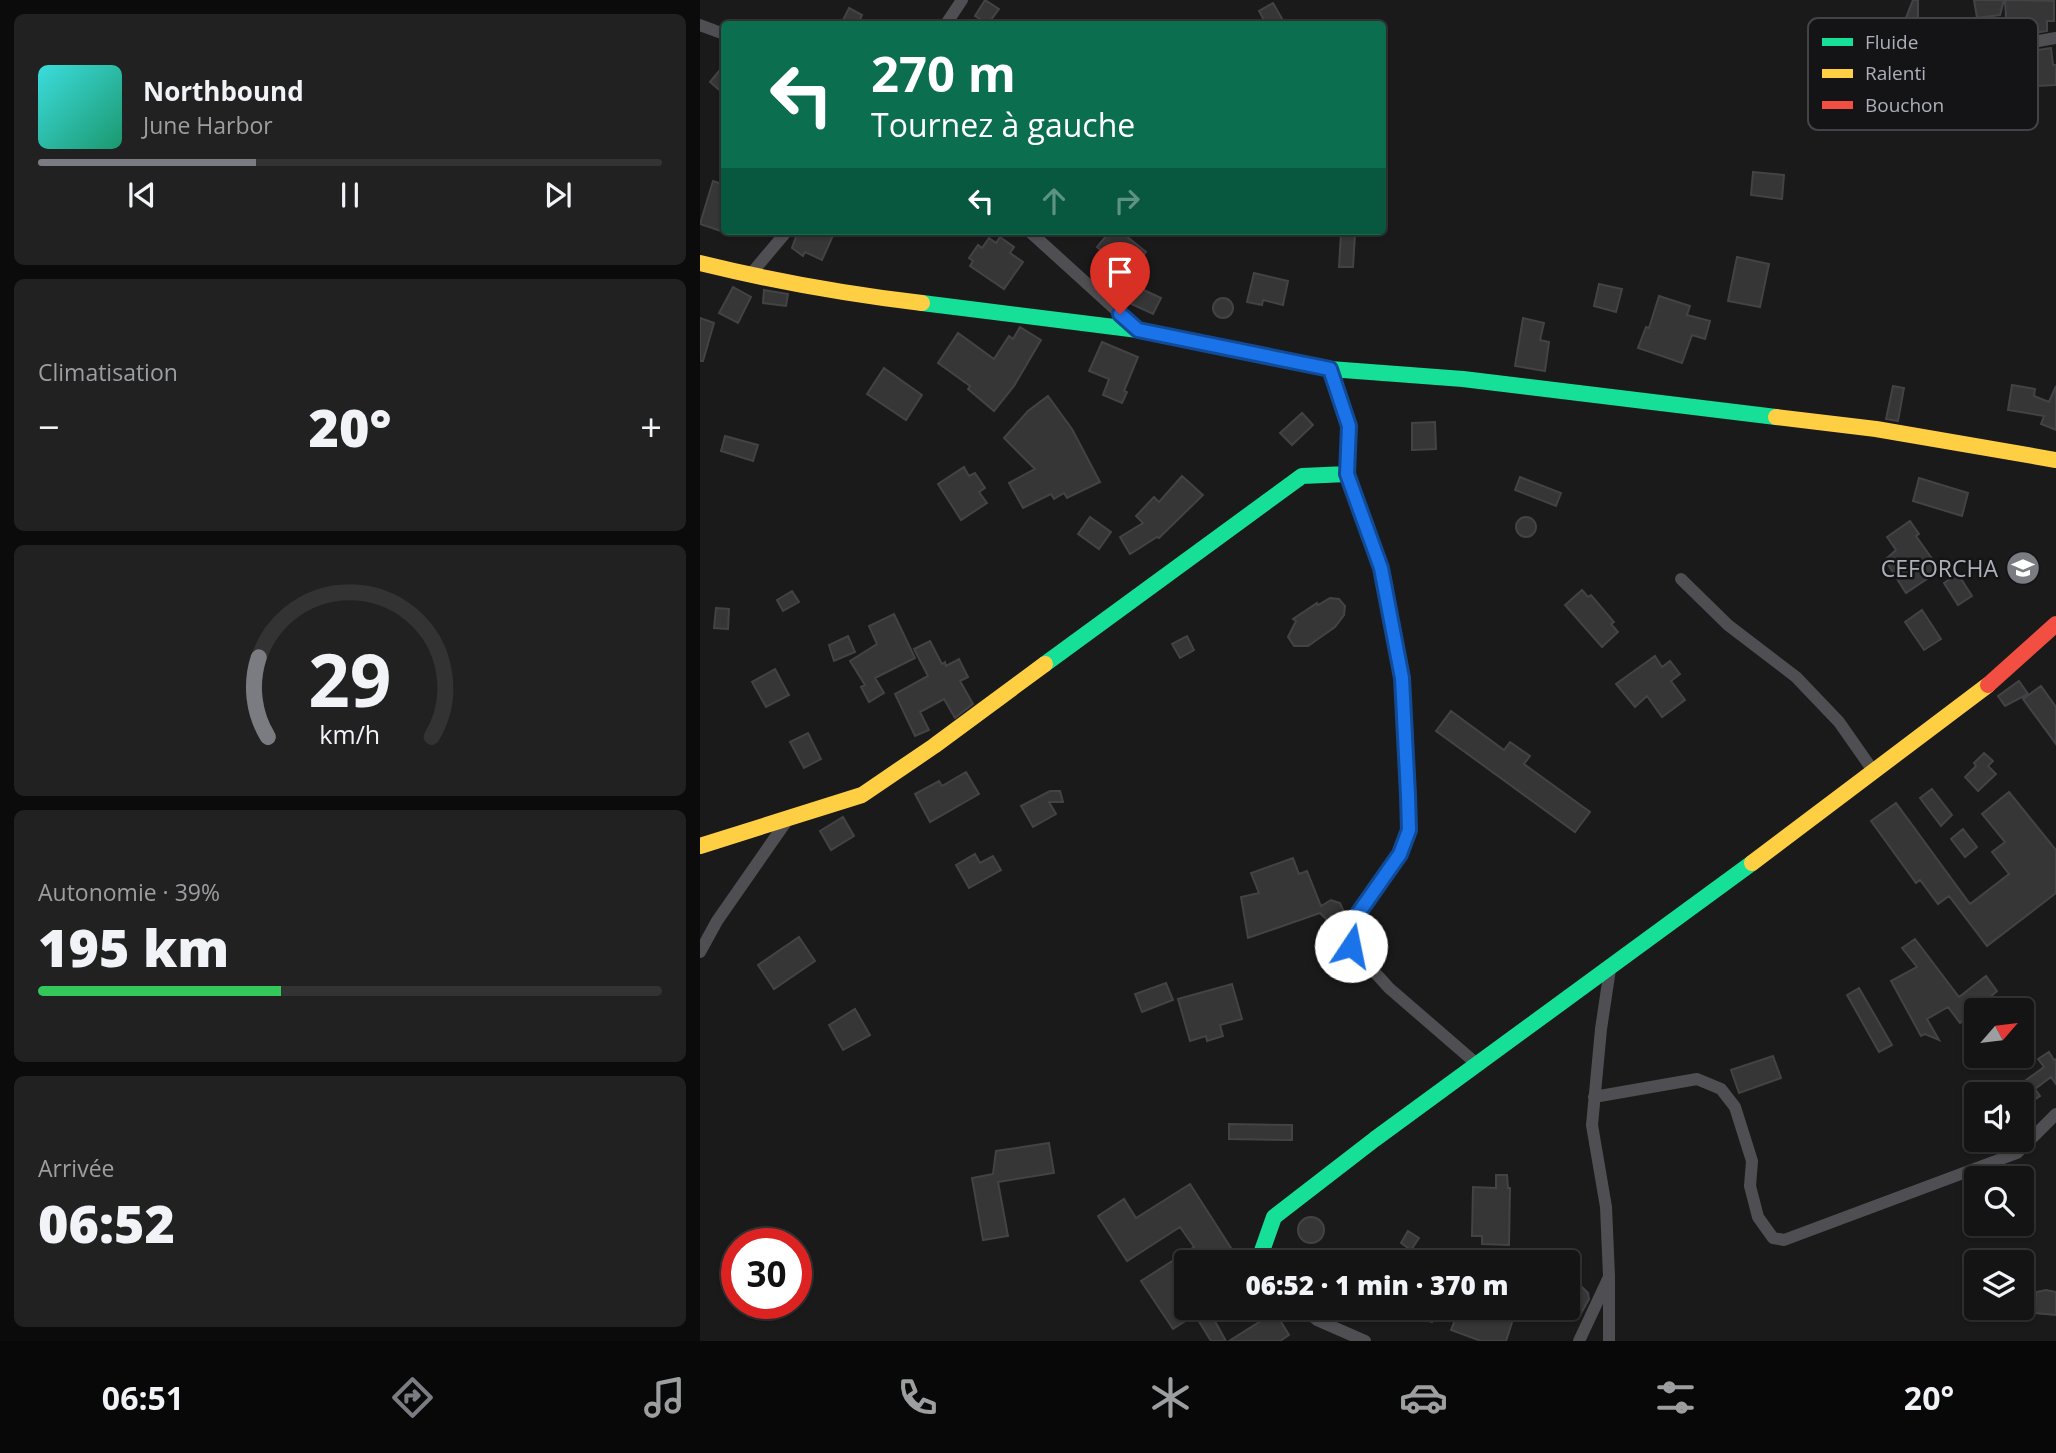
<!DOCTYPE html>
<html lang="fr">
<head>
<meta charset="utf-8">
<style>
	body { margin:0; font-family:"Open Sans",sans-serif; background:#212122; color:#f1f3f6; height:100vh; display:flex; flex-direction:column; font-size:26px; white-space:nowrap }
	* { box-sizing:border-box; margin:0 }
	p { font-size:23px; color:#9d9ea0 }
	.icon { flex:none; width:38px; height:38px; fill:none; stroke:currentColor; stroke-width:2; stroke-linecap:round; stroke-linejoin:round }
	.map { position:relative; flex:1; overflow:hidden }
	.side { display:flex; flex-direction:column; gap:14px; padding:14px; background:#0b0b0b; width:700px }
	.side>* { flex:none }
	.top-card { position:absolute; left:21px; top:21px; width:665px; height:214px; border-radius:7px; box-shadow:0 2px 5px #0004,0 0 0 2px #333334; background:#0b6e4f; color:#fff; overflow:hidden }
	.needle { width:46px; rotate:62deg }
	.buttons { position:absolute; left:1264px; top:998px; display:grid; gap:14px }
	.buttons a { display:grid; place-items:center; width:70px; height:70px; border-radius:7px; background:#141414; box-shadow:0 2px 5px #0004,0 0 0 2px #333334; font-size:35px }
	.speed { position:absolute; left:21px; top:1228px; display:flex; gap:14px; font-size:35px; font-weight:700; text-align:center }
	.speed>* { display:grid; place-content:center; width:91px; height:91px; border-radius:50%; background:#141414; box-shadow:0 2px 5px #0004,0 0 0 2px #333334; line-height:1 }
	.speed .limit { border:10px solid #d22; background:#fff; color:#111 }
	.pin { position:absolute; display:grid; place-items:center; width:60px; height:60px; color:#fff; margin:-72px -30px; border-radius:50% 50% 50% 0; rotate:-45deg; box-shadow:0 0 7px #0007 }
	.pin .icon { rotate:45deg }
	.me { position:absolute; width:77px; margin:-38px; rotate:11deg; stroke-linejoin:round; filter:drop-shadow(0 0 5px #0008) }
	.turn { display:flex; align-items:center; gap:24px; height:147px; padding:0 35px; font-size:32px }
	.turn .icon { width:91px; height:91px; stroke-width:2.5 }
	.turn b { display:block; font-size:49px; line-height:60px }
	.lanes { display:flex; align-items:center; height:66px; padding:0 35px; background:#0003; justify-content:center; gap:35px; direction:ltr }
	.lanes .off { opacity:.35 }
	.big { font-size:52px; font-weight:800; line-height:1.1 }
	.side .tile { flex:1; display:flex; flex-direction:column; justify-content:center; gap:10px; min-width:0; padding:0 24px; border-radius:10px; background:#212122 }
	.side .dial { align-items:center; gap:0 }
	.dial svg { height:182px; overflow:visible; fill:none; stroke:#333334; stroke-width:7; stroke-linecap:round; text-anchor:middle }
	.dial text { fill:#f1f3f6; stroke:none }
	.song { display:flex; align-items:center; gap:21px }
	.cover { width:84px; height:84px; border-radius:10px; background:linear-gradient(135deg,hsl(180 70% 55%),hsl(160 70% 35%)) }
	.played { height:7px; border-radius:4px; background:linear-gradient(90deg,#7a7c81 35%,#333334 35%) }
	.keys { display:flex; justify-content:space-around; direction:ltr }
	.heat { display:flex; justify-content:space-between; align-items:center; font-size:38px; direction:ltr }
	.charge { height:10px; border-radius:5px; background:linear-gradient(90deg,#34c759 39%,#333334 0) }
	.trip { position:absolute; left:474px; top:1250px; width:406px; height:70px; border-radius:7px; background:#141414; box-shadow:0 2px 5px #0004,0 0 0 2px #333334; font-weight:800; line-height:70px; text-align:center }
	.menu { display:flex; height:112px; justify-content:space-around; align-items:center; background:#080808; color:#9d9ea0 }
	.menu .icon { width:49px; height:49px }
	.menu .selected { color:#7a7c81 }
	.menu b { font-size:32px; color:#f1f3f6 }
	main { display:flex; flex:1; min-height:0 }
	.map>svg:first-child { display:block }
</style>
</head>
<body>
<main>
<section class="side">
<div class="tile">
<div class="song"><i class="cover"></i><div><b>Northbound</b><p>June Harbor</p></div></div>
<div class="played"></div>
<div class="keys"><svg class="icon" aria-label="previous" viewBox="0 0 24 24"><path d="M18 5L8 12l10 7zM5 5v14"/></svg><svg class="icon" aria-label="pause" viewBox="0 0 24 24"><path d="M8 5v14M16 5v14"/></svg><svg class="icon" aria-label="next" viewBox="0 0 24 24"><path d="M6 5l10 7-10 7zM19 5v14"/></svg></div>
</div>
<div class="tile"><p>Climatisation</p>
<div class="heat"><a>−</a><b class="big">20°</b><a>+</a></div>
</div>
<div class="tile dial"><svg viewBox="0 0 100 80">
<path d="M14 69A42 42 0 1 1 86 69"/>
<path d="M14 69A42 42 0 0 1 10 34" stroke="#7a7c81"/>
<text x="50" y="56" font-size="32" font-weight="700">29</text>
<text x="50" y="72" font-size="11">km/h</text>
</svg></div>
<div class="tile"><p>Autonomie · 39%</p><b class="big">195 km</b><div class="charge"></div></div>
<div class="tile"><p>Arrivée</p><b class="big">06:52</b></div>
</section>
<div class="map">
<svg width="1356" height="1341" viewBox="0 0 1356 1341">
	<rect width="100%" height="100%" fill="#1a1a1a"/>
	<path fill="#363637" stroke="#434346" stroke-width="2" d="M285,0L299,9L288,24L275,16Z
		M1213,0H1218V24L1226,27L1217,51L1196,43Z
		M1274,0H1304L1300,15L1277,18Z
		M1305,0L1354,1V21H1347V31L1329,34L1330,19L1306,18Z
		M573,3L585,24H566L559,11Z
		M149,8L162,15L158,24H141Z
		M1351,48L1353,65H1356V85L1338,86V79L1310,81L1308,55Z
		M24,65V94L10,82Z
		M1053,172L1084,175L1082,199L1051,195Z
		M13,181L24,185V232L0,224Z
		M98,231H135L122,260L105,252L103,256L92,248Z
		M410,231H420L446,252L423,281L402,265L409,257L397,247Z
		M641,233L655,234L653,267H639Z
		M300,237L314,247L310,253L323,262L304,289L270,266L273,261L269,258L278,245L282,248L289,238L296,243Z
		M1037,257L1069,264L1060,307L1028,301Z
		M554,273L588,281L583,305L563,300L562,305L547,302Z
		M431,284L461,298L453,314L423,300Z
		M899,284L922,289L916,312L894,306Z
		M33,287L51,297L38,323L19,313Z
		M64,290L88,294L86,306L63,303Z
		M959,296L990,306L987,315L1010,321L1005,339L992,335L982,363L938,348L946,327L949,328Z
		M513 308a10 10 0 1 1 20 0a10 10 0 1 1-20 0Z
		M0,318L14,323L3,361H0Z
		M823,318L844,323L840,340L849,342L845,371L815,366Z
		M320,327L341,340L314,386L294,411L268,389L270,386L238,363L258,333L294,359L309,336L313,339Z
		M402,342L438,357L424,391L427,392L422,403L403,395L409,379L389,371Z
		M184,368L222,395L206,420L167,394Z
		M1312,385L1335,389L1334,396L1349,402L1356,386V430L1341,424L1344,416L1308,410Z
		M1193,386L1204,388L1198,421L1186,419Z
		M348,396L372,429L400,482L367,498L364,493L354,499L351,494L323,508L309,483L335,469L304,438L328,411Z
		M602,413L613,425L592,445L580,433Z
		M735,422L736,449L712,450V423Z
		M25,436L58,445L53,461L21,451Z
		M264,467L269,476L275,473L285,488L279,492L287,503L261,520L238,484Z
		M482,476L503,495L459,538L457,537L430,554L420,537L443,523L436,516L454,497L459,502Z
		M820,477L861,493L856,506L815,490Z
		M1219,478L1268,493L1262,516L1213,501Z
		M816 527a10 10 0 1 1 20 0a10 10 0 1 1-20 0Z
		M390,517L411,532L399,549L378,534Z
		M1210,521L1219,534L1216,536L1240,570L1206,593L1185,560L1196,550L1187,537Z
		M1320,555L1338,569L1327,582L1310,568Z
		M1258,574L1272,596L1258,605L1244,583Z
		M882,590L888,597L891,595L914,622L911,624L918,632L902,647L865,605Z
		M92,591L99,602L83,611L77,600Z
		M630,598L639,599L645,606L644,615L635,627L608,646H594L588,637L596,621L593,619L617,603L618,605Z
		M16,608L29,609L28,629L14,628Z
		M1222,610L1241,639L1224,650L1205,622Z
		M194,614L215,658L175,678L184,693L169,702L161,687L165,685L150,661L177,644L169,626Z
		M148,636L155,652L134,661L129,645Z
		M487,636L494,650L480,658L472,644Z
		M230,641L242,664L245,662L246,666L259,659L268,677L260,681L273,704L255,718L244,699L220,712L229,730L215,736L195,694L228,676L214,649Z
		M955,656L962,667L970,661L980,674L971,681L985,700L962,717L947,696L935,707L916,684Z
		M75,669L89,695L66,707L52,682Z
		M1319,681L1328,694L1305,706L1298,696Z
		M1341,686L1356,707V744L1323,699Z
		M751,711L804,750L810,742L830,756L824,764L890,812L875,832L736,731Z
		M108,733L121,759L104,768L90,742Z
		M1284,753L1293,761L1288,766L1296,774L1278,791L1265,777L1276,766L1274,763Z
		M266,772L279,794L230,822L215,794L239,781L242,786Z
		M1232,789L1252,815L1241,826L1220,798Z
		M350,791H360L363,802H349L356,814L333,827L321,806Z
		M1309,792L1356,850V893L1287,946L1249,896L1238,904L1220,880L1216,883L1171,821L1196,803L1270,904L1309,874L1292,852L1305,842L1282,814Z
		M143,817L154,836L131,850L120,831Z
		M1263,829L1277,847L1265,857L1251,839Z
		M275,854L280,863L293,856L301,870L269,888L256,865Z
		M593,858L599,874L607,871L621,906L631,900L640,903L644,912L638,921L629,922L620,913L548,938L541,897L559,893L551,873Z
		M99,937L115,961L74,989L58,965Z
		M1215,939L1259,997L1286,976L1297,991L1260,1023L1248,1007L1227,1019L1239,1040L1225,1034L1221,1036L1191,981L1217,967L1202,948Z
		M466,983L473,1000L442,1012L435,994Z
		M532,984L542,1019L520,1025L523,1036L507,1041L506,1036L490,1041L478,999Z
		M1159,988L1192,1045L1179,1052L1147,995Z
		M155,1009L170,1035L143,1050L129,1025Z
		M1349,1052L1354,1060L1356,1059V1084L1351,1077L1335,1089L1340,1096L1321,1109V1094H1307L1344,1067L1338,1059Z
		M1073,1056L1081,1078L1039,1093L1031,1070Z
		M529,1124L592,1125V1140L529,1139Z
		M349,1143L354,1173L298,1182L308,1236L283,1240L272,1178L293,1174L296,1151Z
		M796,1175H807L808,1188H810L809,1245L782,1244V1236H772L773,1187L796,1188Z
		M490,1184L540,1262H486V1307H507L526,1341H511L495,1315L473,1329L441,1281L494,1247L480,1227L427,1261L398,1216L424,1199L436,1218Z
		M598 1230a13 13 0 1 1 26 0a13 13 0 1 1-26 0Z
		M708,1231L719,1238L711,1250L701,1243Z
		M868,1281L880,1285L888,1293L889,1299L879,1317H868Z
		M1346,1290L1356,1292V1315L1335,1313L1336,1292Z
		M720,1307H737L732,1322L717,1317Z
		M763,1307H817L806,1341H781L751,1330L759,1310L762,1312Z
		M575,1312L589,1335L580,1341H529Z"/>
	<g fill="none" stroke-linecap="round" stroke-linejoin="round">
		<path stroke="#4f4f53" stroke-width="12" d="M246,24L262,0
			M0,25L24,34
			M1249,38L1303,47L1356,38
			M329,231L438,330
			M50,275L87,231
			M647,474L681,568L702,678L709,830L700,854L648,928L651,946L689,988L778,1065
			M981,579L1028,625L1096,677L1139,722L1174,772
			M0,952L17,921L88,819
			M894,1097L997,1079L1021,1089L1035,1107L1052,1161L1050,1186L1058,1217L1073,1238L1084,1240L1317,1153L1356,1114
			M602,1307L617,1320L665,1341
			M879,1341L908,1279
			M909,1341V1276L906,1207L892,1125L901,1029L910,969"/>
		<path stroke="#16e098" stroke-width="16" d="M222,303L438,330L630,369L763,379L1076,417
			M345,664L602,476L647,474L649,426L630,369
			M567,1262L562,1251L574,1217L675,1139L1052,863"/>
		<path stroke="#ffcf43" stroke-width="16" d="M0,263C73,281 147,294 222,303
			M1076,417L1176,429L1356,460
			M0,846L162,795L234,746L345,664
			M1052,863L1288,685"/>
		<path stroke="#f24e42" stroke-width="16" d="M1288,685L1356,624"/>
	</g>
	<g fill="none" stroke-linecap="round" stroke-linejoin="round">
		<g stroke="#114b97" stroke-width="18">
			<path id="route" d="M420,314L438,330L630,369L649,426L647,474L681,568L702,678L708,795L709,830L700,854L648,928L651,946"/>
		</g>
		<use href="#route" stroke="#1a73e8" stroke-width="12"/>
	</g>
	<defs>
		<g id="university-disc" transform="scale(1.75)"><circle r="9.5" fill="#7a7c81" stroke="#141416"/><path d="M0-5L7-2L0 1L-7-2ZM-4 1L0 2.5L4 1V4Q0 6-4 4Z" fill="#fff"/></g>
	</defs>
	<g fill-rule="evenodd">
		<use href="#university-disc" x="1323" y="568"/>
	</g>
	<g text-anchor="middle" dominant-baseline="central" stroke-width="5" stroke-linejoin="round" paint-order="stroke">
		<g font-size="23" fill="#adb0b9" stroke="#141416" text-anchor="end">
			<text x="1298" y="568">CEFORCHA</text>
		</g>
	</g>
	<rect x="1108" y="18" width="230" height="112" rx="10" fill="#141416" stroke="#424347" stroke-width="2"/>
	<rect x="1122" y="38" width="31" height="8" fill="#16e098"/>
	<rect x="1122" y="69" width="31" height="9" fill="#ffcf43"/>
	<rect x="1122" y="101" width="31" height="8" fill="#f24e42"/>
	<g font-size="19" fill="#adb0b9">
		<text x="1165" y="49">Fluide</text>
		<text x="1165" y="80">Ralenti</text>
		<text x="1165" y="112">Bouchon</text>
	</g>
</svg>
<div class="buttons">
<a><svg class="needle" viewBox="-14 -14 28 28"><path d="M0-13l5 13h-10z" fill="#e53935"/><path d="M0 13l5-13h-10z" fill="#9d9ea0"/></svg></a>
<a><svg class="icon" aria-label="sound" viewBox="0 0 24 24"><path d="M4 9h4l5-4v14l-5-4H4zM17 9q2 3 0 6"/></svg></a>
<a><svg class="icon" aria-label="search" viewBox="0 0 24 24"><circle cx="10" cy="10" r="6"/><path d="M15 15l6 6"/></svg></a>
<a><svg class="icon" aria-label="layers" viewBox="0 0 24 24"><path d="M12 4l9 5-9 5-9-5zM3 14l9 5 9-5"/></svg></a>
</div>
<div class="speed"><div class="limit">30</div></div>
<div class="pin" style="left:420px;top:314px;background:#d93025"><svg class="icon" aria-label="arrive" viewBox="0 0 24 24"><path d="M6 21V4h12l-3 4 3 4H6"/></svg></div>
<svg class="me" style="left:651px;top:946px" viewBox="-20 -20 40 40"><circle r="19" fill="#fff"/><path d="M0-13L10 11 0 6-10 11z" fill="#1a73e8"/></svg>
<div class="trip">06:52 · 1 min · 370 m</div>
<div class="top-card">
<div class="turn"><svg class="icon" aria-label="left" viewBox="0 0 24 24"><path d="M17 20v-9H6M10 6l-5 5 5 5"/></svg><div><b>270 m</b>Tournez à gauche</div></div>
<div class="lanes"><svg class="icon" aria-label="left" viewBox="0 0 24 24"><path d="M17 20v-9H6M10 6l-5 5 5 5"/></svg><svg class="icon off" aria-label="ahead" viewBox="0 0 24 24"><path d="M12 20V5M6 11l6-6 6 6"/></svg><svg class="icon off" aria-label="right" viewBox="0 0 24 24"><path d="M7 20v-9h11M14 6l5 5-5 5"/></svg></div>
</div>
</div>
</main>
<nav class="menu">
<b>06:51</b>
<svg class="icon selected" aria-label="directions" viewBox="0 0 24 24"><path d="M12 3l9 9-9 9-9-9zM9 14v-3h6M13 9l2 2-2 2"/></svg>
<svg class="icon" aria-label="music" viewBox="0 0 24 24"><path d="M9 18V5l10-2v13"/><circle cx="6" cy="18" r="3"/><circle cx="16" cy="16" r="3"/></svg>
<svg class="icon" aria-label="phone" viewBox="0 0 24 24"><path d="M5 4h4l2 5-3 2q2 4 5 5l2-3 5 2v4C11 20 4 13 5 4z"/></svg>
<svg class="icon" aria-label="climate" viewBox="0 0 24 24"><path d="M12 3v18M4 7l16 10M4 17L20 7"/></svg>
<svg class="icon" aria-label="car" viewBox="0 0 24 24"><path d="M5 17H2v-5l4-1 3-4h7l3 4 3 1v5h-3M9 17h6M6 11h13"/><circle cx="7" cy="17" r="2"/><circle cx="17" cy="17" r="2"/></svg>
<svg class="icon" aria-label="filters" viewBox="0 0 24 24"><path d="M4 7h16M4 17h16"/><circle cx="9" cy="7" r="2"/><circle cx="15" cy="17" r="2"/></svg>
<b>20°</b>
</nav>
</body>
</html>
